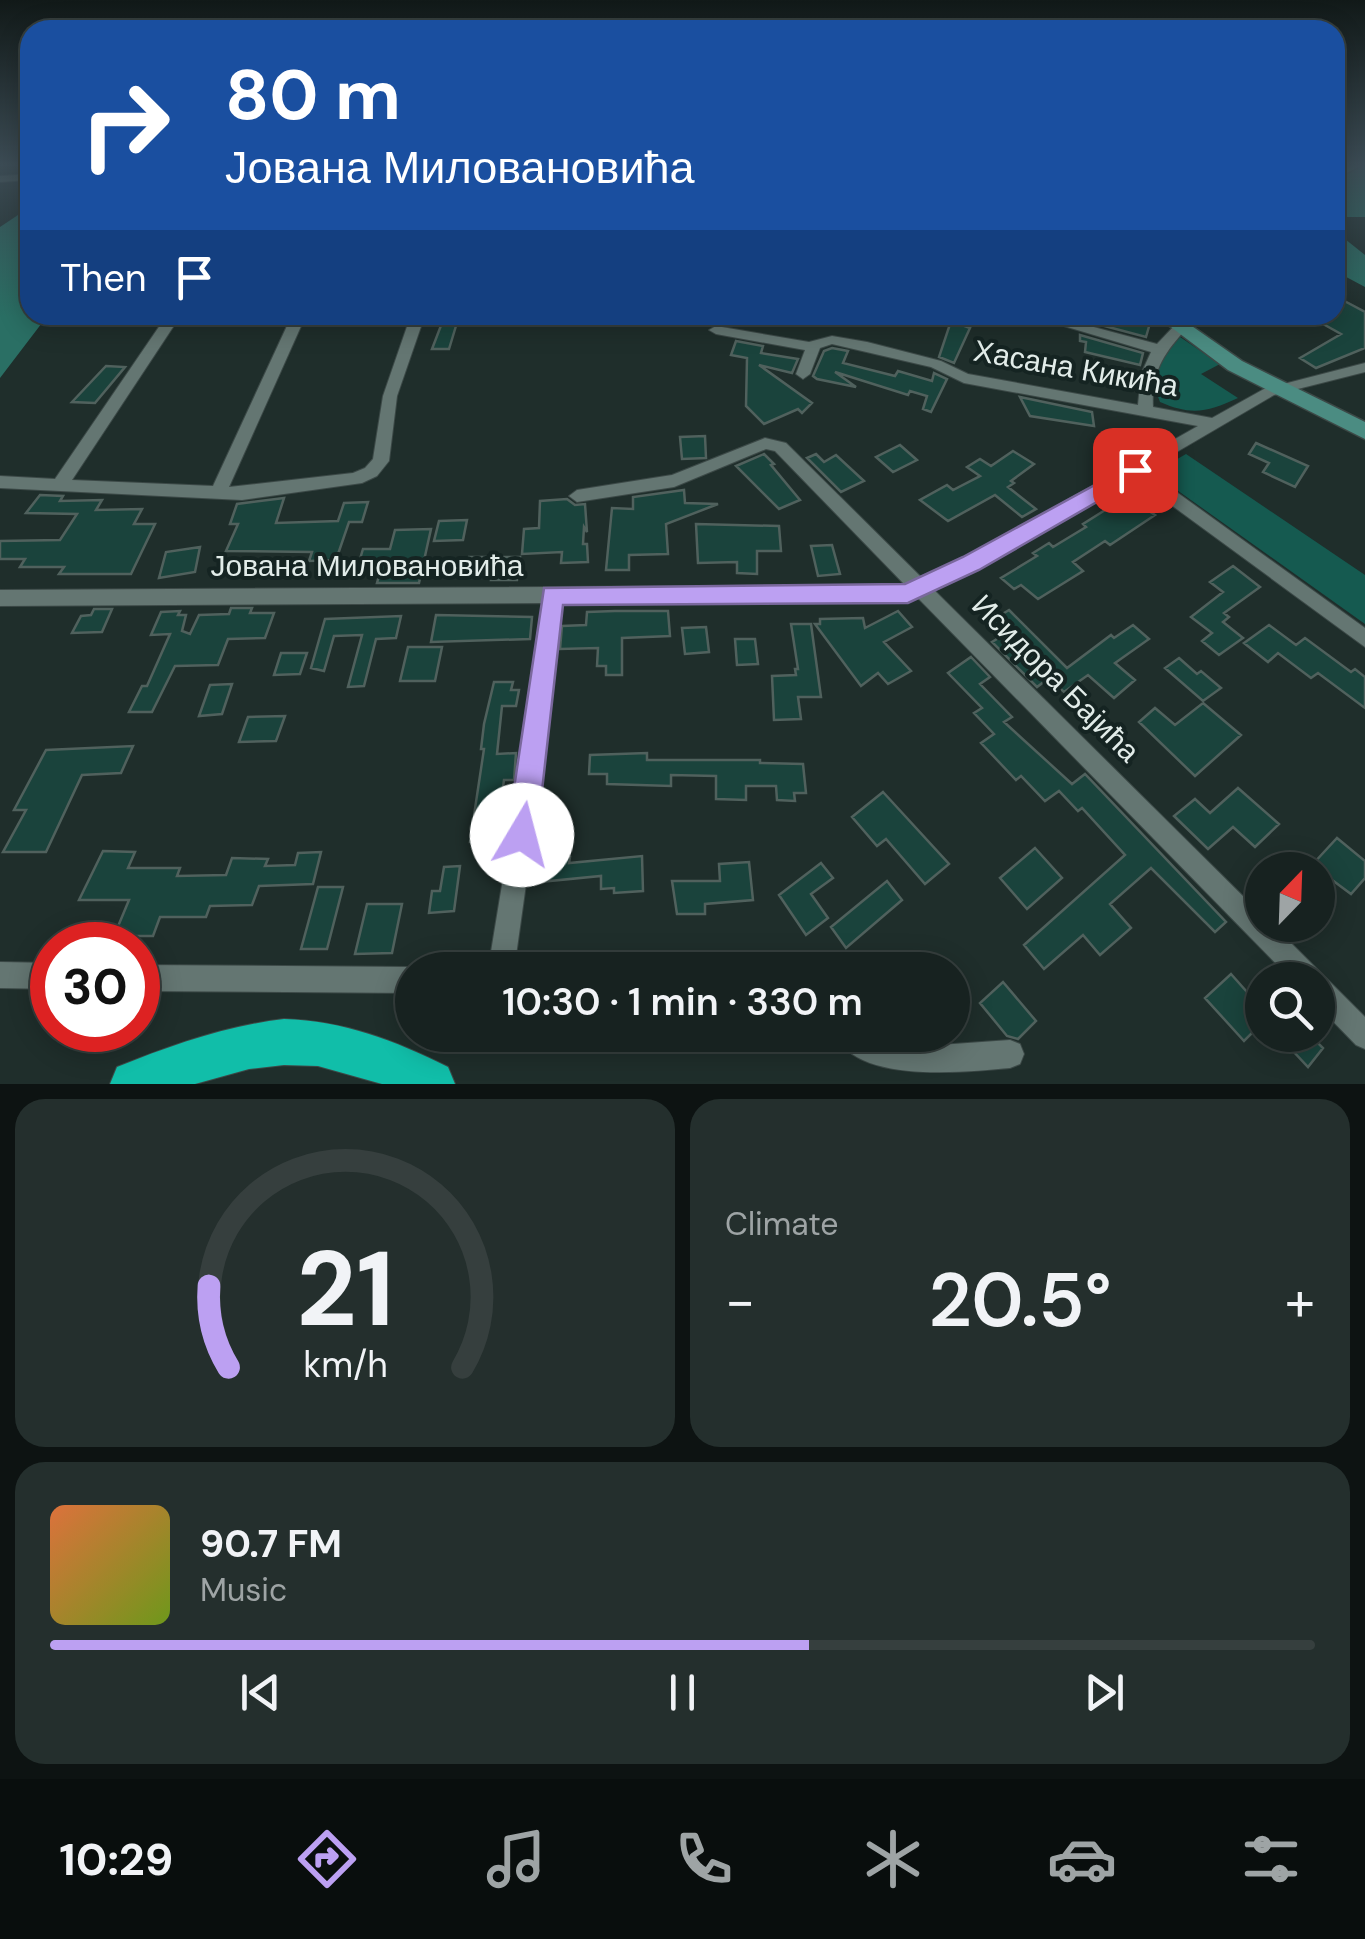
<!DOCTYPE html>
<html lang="en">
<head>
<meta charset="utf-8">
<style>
	body { margin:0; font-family:"DM Sans",sans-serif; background:#242f2d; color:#f1f3f6; height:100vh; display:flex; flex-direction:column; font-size:38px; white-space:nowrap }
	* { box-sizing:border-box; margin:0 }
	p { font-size:32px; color:#9ea4a5 }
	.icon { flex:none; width:55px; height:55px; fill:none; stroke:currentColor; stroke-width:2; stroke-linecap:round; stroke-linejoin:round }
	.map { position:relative; height:1084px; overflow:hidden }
	.panel { display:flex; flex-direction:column; gap:15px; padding:15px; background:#0d1312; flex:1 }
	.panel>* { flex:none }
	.guide { position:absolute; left:20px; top:20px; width:1325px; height:305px; border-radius:30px; box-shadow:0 5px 25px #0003,0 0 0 2px #363f3e; background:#1a4fa0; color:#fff; overflow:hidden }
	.needle { width:65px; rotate:23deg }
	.fabs { position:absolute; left:1245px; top:852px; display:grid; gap:20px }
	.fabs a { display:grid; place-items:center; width:90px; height:90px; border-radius:50%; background:#172220; box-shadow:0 5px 25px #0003,0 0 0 2px #363f3e; font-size:50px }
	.speed { position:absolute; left:30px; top:922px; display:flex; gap:20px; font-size:50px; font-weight:700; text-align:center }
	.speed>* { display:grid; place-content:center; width:130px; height:130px; border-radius:50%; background:#172220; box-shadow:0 5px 25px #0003,0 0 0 2px #363f3e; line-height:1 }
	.speed .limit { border:15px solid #d22; background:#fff; color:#111 }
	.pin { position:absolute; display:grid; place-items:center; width:85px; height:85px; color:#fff; margin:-42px; border-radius:20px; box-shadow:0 5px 15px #0006 }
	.me { position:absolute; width:110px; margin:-55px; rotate:8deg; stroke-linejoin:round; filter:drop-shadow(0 0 8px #0008) }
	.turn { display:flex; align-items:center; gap:35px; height:210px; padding:0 40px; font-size:45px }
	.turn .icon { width:130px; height:130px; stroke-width:2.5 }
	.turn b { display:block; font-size:70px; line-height:85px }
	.then { display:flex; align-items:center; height:95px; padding:0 40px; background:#0003; gap:20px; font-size:38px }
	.big { font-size:75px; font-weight:600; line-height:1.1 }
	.panel .widget { flex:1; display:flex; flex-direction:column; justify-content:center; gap:15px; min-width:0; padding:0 35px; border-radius:30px; background:#242f2d }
	.panel .dial { align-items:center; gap:0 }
	.dial svg { height:260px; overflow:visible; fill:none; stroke:#363f3e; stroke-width:7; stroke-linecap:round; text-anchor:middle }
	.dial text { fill:#f1f3f6; stroke:none }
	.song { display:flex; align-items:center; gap:30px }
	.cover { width:120px; height:120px; border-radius:15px; background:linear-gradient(135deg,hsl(20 70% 55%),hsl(80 70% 35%)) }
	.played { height:10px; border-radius:5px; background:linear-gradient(90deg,#bca0f2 60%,#363f3e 60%) }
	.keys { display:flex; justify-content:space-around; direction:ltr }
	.heat { display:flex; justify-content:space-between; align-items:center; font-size:55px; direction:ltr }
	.panel .tiles { flex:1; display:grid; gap:15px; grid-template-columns:1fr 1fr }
	.widget:last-child { grid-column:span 2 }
	.trip { position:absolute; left:395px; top:952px; width:575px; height:100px; border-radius:50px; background:#172220; box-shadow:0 5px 25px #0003,0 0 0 2px #363f3e; font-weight:600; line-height:100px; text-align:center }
	.tab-bar { display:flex; height:160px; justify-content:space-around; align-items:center; background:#090e0d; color:#9ea4a5 }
	.tab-bar .icon { width:70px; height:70px }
	.tab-bar .current { color:#bca0f2 }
	.tab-bar b { font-size:45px; color:#f1f3f6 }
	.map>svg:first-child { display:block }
</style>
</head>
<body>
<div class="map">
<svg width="1365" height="1084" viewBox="0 0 1365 1084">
	<rect width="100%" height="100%" fill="#1f2e2b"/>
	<path fill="#155a50" d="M1180,337L1220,364L1201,374L1238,398C1208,412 1192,416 1160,402L1152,381L1166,350Z
		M1186,454L1365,575V624L1153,473Z"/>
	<path fill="#2a6f64" d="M1335,165H1365V217H1335Z
		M30,207V315H48L0,378V227Z
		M1335,231L1365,255V287L1335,271Z"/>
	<path fill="#1a433c" stroke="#50615d" stroke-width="2.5" d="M1335,296L1365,312V348L1316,368L1300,358L1341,334L1307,315H1335Z
		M445,315L459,316L449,349H432Z
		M1083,315H1140L1150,323L1146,337L1082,320Z
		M951,321L970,328L954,363L939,357Z
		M1080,335L1143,353L1140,365L1085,352L1086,342L1080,341Z
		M736,341L763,346L761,353L798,359L792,373L759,365L812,403L802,413L798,409L764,424L746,406L747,358L731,355Z
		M832,348L848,351L843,363L895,376L898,371L932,381L934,373L947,379L931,412L923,409L927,396L910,391L908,395L835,372L856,387L817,379L813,376L824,351Z
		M106,366L125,367L95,403L72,402Z
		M1020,397L1092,412L1094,426L1030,416Z
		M705,436L706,458L682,459L680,437Z
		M1256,443L1308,466L1295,487L1263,472L1269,463L1249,454Z
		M900,445L917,460L893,472L876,457Z
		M1013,451L1034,464L1011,481L1014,483L1008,487L1036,509L1022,517L995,495L948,521L920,500L947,485L953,490L980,476L967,467L980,459L991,466Z
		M764,454L774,464L771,465L800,500L779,509L736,466Z
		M816,454L824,462L836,455L864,481L841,492L807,458Z
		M1135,485L1164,505L1152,513L1155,515L1110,545L1105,541L1073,562L1083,571L1038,599L1021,585L1014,589L1001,578L1037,556L1033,553L1049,543L1053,547L1086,527L1083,524L1121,500L1117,497Z
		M684,490L685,503L718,504L666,524L668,554L629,555V570H606L612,508L633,509V497Z
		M40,495L63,496L60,501L102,500L96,510L142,509L134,524H155L131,574H59L64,567H20L25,559H0V541L60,540L77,514L26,513Z
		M284,498L276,523L338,521L344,503L368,502L362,522H349L336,560L309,561L312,552L226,551L238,524H230L237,504Z
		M567,499L575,505L585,504L587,532L584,527L583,544H587L588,562L561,563L562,552L522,554L524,529L539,528L540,501Z
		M467,520L463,540L434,541L439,521Z
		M696,524L779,526L781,551H757V574L737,573V562L698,563Z
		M431,529L419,583H377L381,569H357L363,549H390L395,530Z
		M832,545L840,574L818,576L811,546Z
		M200,547L195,572L159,578L166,552Z
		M469,557H520L517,580H491L492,573H465Z
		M1233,566L1260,587L1224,613L1229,617L1223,622L1243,638L1219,655L1202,641L1212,633L1191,617L1223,592L1210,582Z
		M231,608H252L250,613H274L265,638L228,639L218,665L175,666L152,712H129L142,686H147L170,634L151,635L161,612L180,611L178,615H186L182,631L190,634L199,615L229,614Z
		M94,609H112L102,632L72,633L81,616L91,615Z
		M1009,610L1067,668L1111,635L1114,638L1133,625L1149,639L1115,663L1135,680L1114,698L1088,675L1064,692L1049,678L1037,687L992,642L1005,634L991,621Z
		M615,611H668L670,636L622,638V675H606V666H597L598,648L560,649L562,626L586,625L587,612Z
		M898,611L912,627L884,642L911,671L888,684L878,673L861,686L815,624H820V619L863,618L865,628Z
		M436,615L532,617L530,639L431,642Z
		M401,616L396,638L376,639L364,686L348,687L362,635L334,636L324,671L311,668L325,619Z
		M791,624H811L821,697H798L801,719L774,720L772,676L796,675L795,669H798Z
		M1269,625L1296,645L1305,638L1351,672L1355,669L1365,677V708L1318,673L1311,678L1278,653L1268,662L1244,643Z
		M706,627L709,652L685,654L682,628Z
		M735,639H755L758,664L737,665Z
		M408,647H442L435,681H400Z
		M281,653H307L300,674L274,675Z
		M971,657L990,677L980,684L1012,717L1004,722L1072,784L1085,774L1226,922L1215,932L1151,868L1110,904L1131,928L1100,955L1083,935L1044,969L1024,945L1125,855L1082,808L1078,811L1059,791L1045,801L1021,776L1016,780L981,743L994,734L974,713L982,708L948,673Z
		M1179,658L1197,674L1201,671L1221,688L1203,701L1165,668Z
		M494,682H513L511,690H519L516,706H502L497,754L516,753L514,780H504L495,842H470L484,749H481L484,724Z
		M232,684L222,714L199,716L210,685Z
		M1203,703L1241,735L1195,776L1139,722L1155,708L1175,725Z
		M285,716L276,741L239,742L248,717Z
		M133,746L121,773L82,775L46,852H3L26,810H14L46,750Z
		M647,753V760H760V763L803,764L806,793H794L795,801L777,800L776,786H746V800L716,799V776L671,775V786L607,784V774H589L590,755Z
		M1238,788L1279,824L1255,847L1233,827L1208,849L1174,816L1195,799L1210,813Z
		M883,792L949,864L925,884L886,839L877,846L852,817Z
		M1337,838L1365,861V878L1351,894L1312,865Z
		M1035,848L1062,878L1027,909L1000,878Z
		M103,851L135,852L128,868H180L177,876L226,875L232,858L268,859L265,866L295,865L298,853L321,852L313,884L259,886L252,905L210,906L206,917H160L153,936H114L129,900H79Z
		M642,856L643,891L614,893V888L601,889V876L539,882L540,859L570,857L569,863Z
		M749,862L753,900L705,904V914H677L672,881H720L719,864Z
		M821,863L833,878L811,894L828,918L806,935L779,895Z
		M460,866L454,911L429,913L432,891H440L444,867Z
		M887,881L902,900L846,948L831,927Z
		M318,887H343L327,949H301Z
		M367,904H402L392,953L355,954Z
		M1231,974L1262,1009V1023L1244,1041L1205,998Z
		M1003,982L1036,1021L1018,1039L1007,1036L980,1003Z
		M1278,1035H1310L1323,1048L1308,1067Z"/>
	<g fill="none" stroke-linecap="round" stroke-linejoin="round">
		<g stroke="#3c4947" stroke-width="2">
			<path id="street" d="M30,174V180L0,182V176Z
				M167,315H181L72,480L213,486L292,315H306L229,487L353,473L365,468L373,459L383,396L411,315H425L397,396L389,461L377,476L362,483L242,500L0,488V476L55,479Z
				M1027,315H1049L1157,344L1175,325H1185L1187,328C1164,353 1151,372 1153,407L1212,418L1264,389L1365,363V372L1274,395L1146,470L1365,628V647L1133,477L977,568L933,589L1262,915V925H1273L1365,1017V1049L1356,1045L1318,1006V980H1292L917,597L907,601L561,603L548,727L514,970H488L528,727L542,603L0,606V590L905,585L775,451L766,449L674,487L577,502L569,496L577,490L672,475L765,438L786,443L922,578L965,558L1198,426L964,383L931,367L832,344L820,348L810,374L803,379L796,374L805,350L716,334L709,330L716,326L809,342L832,336L867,342L941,361L968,374L1138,405L1141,374L1151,352Z
				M792,954L811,961L815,970H749L753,961Z
				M0,962L52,963V989L0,988Z
				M138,965L412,967L419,970H412V993L138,991Z
				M836,1035H872L884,1041L925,1046L1010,1040L1020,1044L1024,1054L1020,1064L1010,1068C966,1072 857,1084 836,1035Z"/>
		</g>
		<g stroke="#3c4947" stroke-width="3">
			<path id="secondary" d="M1343,165H1362L1335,179V168Z
				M1155,315H1176L1242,361L1365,422V439L1228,370Z"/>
		</g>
		<g stroke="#3c4947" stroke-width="2">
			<path id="highway" d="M284,1019C344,1021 394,1040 448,1067L455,1084H382L318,1066L284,1065L249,1069L195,1084H110L117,1067C172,1045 225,1026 284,1019Z"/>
		</g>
		<use href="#street" fill="#647672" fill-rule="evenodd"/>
		<use href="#secondary" fill="#4b8c82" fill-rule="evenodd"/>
		<use href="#highway" fill="#11bea9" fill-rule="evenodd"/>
	</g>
	<linearGradient id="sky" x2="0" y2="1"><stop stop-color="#111918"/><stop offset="0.52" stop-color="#3c4c55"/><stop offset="1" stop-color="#3c4c55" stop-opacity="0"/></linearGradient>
	<rect width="1365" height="317" fill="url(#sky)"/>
	<path fill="#bca0f2" stroke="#7a689d" stroke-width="2.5" d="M1135,463L1142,465L1146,470L1142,476L979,570L908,603L563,605L537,835L532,846L522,850L511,846L507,835L544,588L905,584L963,557Z"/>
	<g text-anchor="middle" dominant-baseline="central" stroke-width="8" stroke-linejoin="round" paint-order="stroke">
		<g font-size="30" fill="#e2ece9" stroke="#152422">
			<text transform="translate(1076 368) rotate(10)">Хасана Кикића</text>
			<text x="367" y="565">Јована Миловановића</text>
			<text transform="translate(1056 678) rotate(45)">Исидора Бајића</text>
		</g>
	</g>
</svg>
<div class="fabs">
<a><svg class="needle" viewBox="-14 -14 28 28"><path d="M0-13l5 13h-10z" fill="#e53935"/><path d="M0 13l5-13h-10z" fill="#9ea4a5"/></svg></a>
<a><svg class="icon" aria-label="search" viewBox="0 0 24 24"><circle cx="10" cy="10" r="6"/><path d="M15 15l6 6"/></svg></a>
</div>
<div class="speed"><div class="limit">30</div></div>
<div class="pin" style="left:1135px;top:470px;background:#d93025"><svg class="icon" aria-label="arrive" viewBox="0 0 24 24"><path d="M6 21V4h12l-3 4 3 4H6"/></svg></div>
<svg class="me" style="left:522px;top:835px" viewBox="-20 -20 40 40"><circle r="19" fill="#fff"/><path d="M0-13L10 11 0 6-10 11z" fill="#bca0f2"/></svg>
<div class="trip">10:30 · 1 min · 330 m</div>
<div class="guide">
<div class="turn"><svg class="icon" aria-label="right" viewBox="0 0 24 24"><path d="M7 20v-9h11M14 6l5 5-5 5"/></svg><div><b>80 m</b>Јована Миловановића</div></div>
<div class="then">Then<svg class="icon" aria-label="arrive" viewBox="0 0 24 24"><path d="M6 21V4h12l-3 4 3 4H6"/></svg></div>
</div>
</div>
<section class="panel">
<div class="tiles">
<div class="widget dial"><svg viewBox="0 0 100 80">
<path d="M14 69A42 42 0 1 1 86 69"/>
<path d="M14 69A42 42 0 0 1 8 44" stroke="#bca0f2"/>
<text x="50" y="56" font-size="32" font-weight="700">21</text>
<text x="50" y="72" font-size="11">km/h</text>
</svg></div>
<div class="widget"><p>Climate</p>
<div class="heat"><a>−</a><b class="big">20.5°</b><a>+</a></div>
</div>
<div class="widget">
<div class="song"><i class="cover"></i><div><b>90.7 FM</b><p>Music</p></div></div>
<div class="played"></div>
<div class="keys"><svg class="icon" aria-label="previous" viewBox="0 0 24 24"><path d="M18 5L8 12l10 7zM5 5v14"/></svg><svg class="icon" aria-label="pause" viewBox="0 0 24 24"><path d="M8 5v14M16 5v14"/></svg><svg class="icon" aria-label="next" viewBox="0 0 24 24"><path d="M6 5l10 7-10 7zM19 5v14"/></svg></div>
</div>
</div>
</section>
<nav class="tab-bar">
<b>10:29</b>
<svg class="icon current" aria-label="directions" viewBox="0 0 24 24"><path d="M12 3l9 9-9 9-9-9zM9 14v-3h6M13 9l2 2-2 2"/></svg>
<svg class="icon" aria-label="music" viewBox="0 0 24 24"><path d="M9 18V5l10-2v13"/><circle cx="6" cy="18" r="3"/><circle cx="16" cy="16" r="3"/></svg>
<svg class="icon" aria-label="phone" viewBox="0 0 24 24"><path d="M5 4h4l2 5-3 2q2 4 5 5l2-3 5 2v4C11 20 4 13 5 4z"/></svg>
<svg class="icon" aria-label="climate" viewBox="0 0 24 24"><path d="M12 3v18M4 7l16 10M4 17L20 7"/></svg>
<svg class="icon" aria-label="car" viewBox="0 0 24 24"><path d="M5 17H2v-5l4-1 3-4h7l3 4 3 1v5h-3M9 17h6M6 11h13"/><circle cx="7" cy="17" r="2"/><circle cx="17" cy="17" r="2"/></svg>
<svg class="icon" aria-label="filters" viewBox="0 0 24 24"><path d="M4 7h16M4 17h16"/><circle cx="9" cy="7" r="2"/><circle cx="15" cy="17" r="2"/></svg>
</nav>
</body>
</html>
